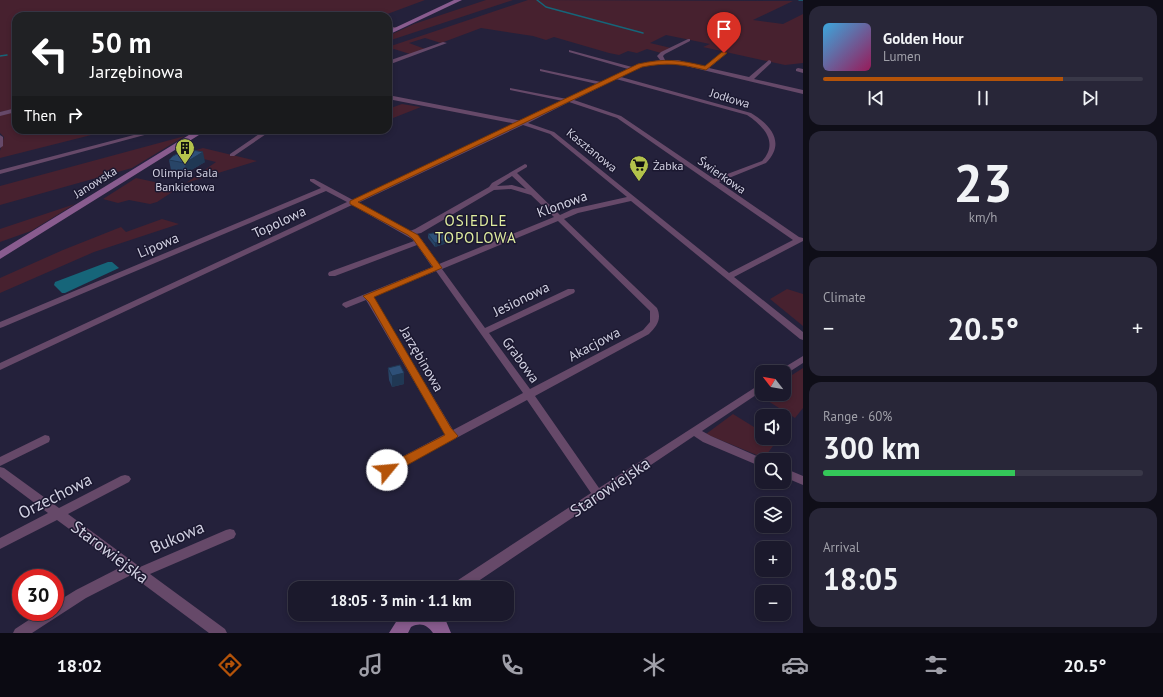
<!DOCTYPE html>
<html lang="en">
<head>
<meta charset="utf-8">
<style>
	body { margin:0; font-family:"PT Sans",sans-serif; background:#282638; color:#f1f3f6; height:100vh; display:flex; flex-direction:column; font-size:15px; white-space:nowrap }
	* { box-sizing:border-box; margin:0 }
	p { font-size:13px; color:#a0a0a9 }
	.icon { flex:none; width:22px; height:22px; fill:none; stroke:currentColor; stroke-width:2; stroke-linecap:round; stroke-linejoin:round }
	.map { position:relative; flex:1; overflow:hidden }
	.side { display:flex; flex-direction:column; gap:6px; padding:6px; background:#0f0e18; width:360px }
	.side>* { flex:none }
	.guide { position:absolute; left:12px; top:12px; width:380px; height:122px; border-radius:12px; box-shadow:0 2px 6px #0003,0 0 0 1px #393848; background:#202124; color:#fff; overflow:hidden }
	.needle { width:26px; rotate:301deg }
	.buttons { position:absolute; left:755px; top:365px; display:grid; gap:8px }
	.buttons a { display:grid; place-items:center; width:36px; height:36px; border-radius:8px; background:#1b192c; box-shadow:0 2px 6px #0003,0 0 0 1px #393848; font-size:20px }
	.speed { position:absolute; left:12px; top:569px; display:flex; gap:8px; font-size:20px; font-weight:700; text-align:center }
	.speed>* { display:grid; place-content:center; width:52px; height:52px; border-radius:50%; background:#1b192c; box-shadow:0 2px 6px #0003,0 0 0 1px #393848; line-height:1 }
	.speed .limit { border:6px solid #d22; background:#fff; color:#111 }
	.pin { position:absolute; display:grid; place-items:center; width:34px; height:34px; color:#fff; margin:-41px -17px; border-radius:50% 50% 50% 0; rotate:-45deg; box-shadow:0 0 4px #0007 }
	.pin .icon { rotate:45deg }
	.me { position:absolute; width:44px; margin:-22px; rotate:62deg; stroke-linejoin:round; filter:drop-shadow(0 0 3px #0008) }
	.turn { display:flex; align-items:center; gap:14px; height:84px; padding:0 12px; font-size:18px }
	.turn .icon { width:52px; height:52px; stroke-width:2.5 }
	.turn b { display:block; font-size:28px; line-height:34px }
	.then { display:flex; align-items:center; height:38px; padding:0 12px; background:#0003; gap:8px; font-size:15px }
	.big { font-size:30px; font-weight:700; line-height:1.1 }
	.side .widget { flex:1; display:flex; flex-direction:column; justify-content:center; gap:6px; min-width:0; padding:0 14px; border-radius:12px; background:#282638 }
	.side .dial { align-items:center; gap:0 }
	.dial b { font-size:52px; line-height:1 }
	.song { display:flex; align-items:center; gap:12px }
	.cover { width:48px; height:48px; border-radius:6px; background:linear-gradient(135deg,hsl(200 70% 55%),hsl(330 70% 35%)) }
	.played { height:4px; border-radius:2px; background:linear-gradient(90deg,#b45309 75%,#393848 75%) }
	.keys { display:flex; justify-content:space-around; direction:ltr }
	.heat { display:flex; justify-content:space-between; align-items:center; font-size:22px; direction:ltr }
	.charge { height:6px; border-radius:3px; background:linear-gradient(90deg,#34c759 60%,#393848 0) }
	.trip { position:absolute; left:288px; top:581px; width:226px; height:40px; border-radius:12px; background:#1b192c; box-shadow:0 2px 6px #0003,0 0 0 1px #393848; font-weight:700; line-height:40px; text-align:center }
	.tabs { display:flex; height:64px; justify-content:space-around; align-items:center; background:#0b0a12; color:#a0a0a9 }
	.tabs .icon { width:28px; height:28px }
	.tabs .active { color:#b45309 }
	.tabs b { font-size:18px; color:#f1f3f6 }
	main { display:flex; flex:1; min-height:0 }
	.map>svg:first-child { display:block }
</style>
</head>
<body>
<main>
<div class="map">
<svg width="803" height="633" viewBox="0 0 803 633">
	<rect width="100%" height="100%" fill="#24213b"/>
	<path fill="#47212f" d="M0,0H425L382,16H16V109L0,112Z
		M486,0H513L388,41V36L414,24Z
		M528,0L793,1L753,20L783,24L803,14V63L785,65L703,47L710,44L666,35L650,43L671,48L661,53L647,49L637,53L628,51L619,55L609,53L554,37L546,40L533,36L481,28L441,43L425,38L409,43L425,49L410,54L394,49L388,52V47Z
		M402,104L421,107L388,120V109Z
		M16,112V130H111L0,158V151L4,137L0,133V115Z
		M185,136L132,168L0,205V186Z
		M203,148L257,161L186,183L157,202L150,204L129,200L118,203L103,199L136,178L173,186L186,183L216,162L183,154Z
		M75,204L31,231L0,242V229Z
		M162,219L179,224L94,252L0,293V278L63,250L121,227L126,232Z
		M787,289L803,294V326L770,299Z
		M803,368V408L795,418L760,396L763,394H784V380Z
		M733,414L762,432V438H771L776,442L764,458L706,434Z"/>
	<path fill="#166579" d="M108,262H112L119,268L65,293H62L54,285L55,282Z"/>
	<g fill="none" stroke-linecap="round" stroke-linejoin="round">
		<path stroke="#166579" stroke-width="1.5" d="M537,0L546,7L643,33
			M799,0H803
			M0,56L7,55"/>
		<path fill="#664969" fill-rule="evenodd" d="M388,26L398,28V29L396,30L388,28Z
			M688,39H690V41L665,54L663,56L665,60H678L704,67L724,51L727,53L726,54L709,68L749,77L769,60L771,61V63L754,79L803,90V94L678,64C652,62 643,65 621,77L751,113C771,125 786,143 766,163L719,182L799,237L803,238V241L734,277L803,332V340L800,339L631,201L578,213L564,219L657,308C662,319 657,326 649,334L535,396L599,488L762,383V391L702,431L711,436L766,460H762V467L703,442L694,436L468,588H450L452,584L591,493L527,400L391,473L387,474L383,473L381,470L383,467L445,434L366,300L346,308L342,305L343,303L432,267L417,245L335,276H329L328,274L329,272L414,241L412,239L352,205L0,370V363L347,202L326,191L3,327L0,328V322L321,188L310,181V179H314L353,200L517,124L388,99V95L522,121L563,101L510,90V88L567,99L597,84L540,71V69L601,82L628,69L569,52V50L632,67L638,64L660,60L657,56L661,52ZM616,79L747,115C764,126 779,143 762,161L714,179L621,116L574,100ZM569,102L617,118L793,240L729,273L554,132L528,123ZM523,125L550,134L627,197L573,209L560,215L517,173L527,167V165L525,164L492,183L489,187L415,229L410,231L358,203ZM512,176L526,189L512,185L497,186ZM511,189L531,195L554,217L439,264L422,240L416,234L421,233L494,190ZM558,221L650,311V322L643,330L530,389L489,333L574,293L575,291L574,289H568L485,328L442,269ZM436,271L523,393L453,430L373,297Z
			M443,42L447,43L388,65V61Z
			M798,68L803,69V73L796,71V69Z
			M16,108V112L0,116V112Z
			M153,130H163L0,174V170Z
			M265,130H272L234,156H230V154Z
			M0,135L3,137V146L0,148Z
			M803,356V363L786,374L784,375V372H778L780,370Z
			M45,435L49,436L50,439L49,442L0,466V457Z
			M0,467L4,468L59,508L121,476L125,475L129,476L131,479L129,482L68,514L140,567L226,530L230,529L234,530L236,534L234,538L150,574L225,629L227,633H209L131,575L86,598L32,633H13L15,629L41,612H55V603L76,590L121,567L57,520L0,549V538L48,513L0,477Z
			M784,468L803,476V485L784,477Z"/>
		<path fill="#895c8f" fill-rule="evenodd" d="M454,0H462L388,35V31Z
			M197,130H207L0,259V251Z
			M401,614H439L446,621L451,633H433C427,625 421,622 411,627L408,633H389Z"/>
	</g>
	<path fill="#284567" d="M169,160L205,162L186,173L171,170Z
		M428,234L450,239V242L435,247L428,238Z
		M388,368L404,384L392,387L389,380Z"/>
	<path fill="#203854" d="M203,152L205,162L186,173L185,163Z
		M450,239V242L435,247V243Z
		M404,373V384L392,387V376Z"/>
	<path fill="#2e5078" stroke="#203854" d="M187,149L203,152L185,163L169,160L173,156Z
		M443,231L450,239L435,243L428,234Z
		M400,365L404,373L392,376L388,368Z"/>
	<path fill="#b45309" stroke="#753606" d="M722,52L727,53L706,70C680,64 668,62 642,67L358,202L418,235L442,268L374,297L451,428L458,436L456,438L391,474H383L381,470L383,467L445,435L369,302L363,296L433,267L413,239L408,235L350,204V201L638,64C665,58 679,60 705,66Z"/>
	<defs>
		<g id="building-pin" transform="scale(1)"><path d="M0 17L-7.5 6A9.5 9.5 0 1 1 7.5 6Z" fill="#b3c24b" stroke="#1b1830"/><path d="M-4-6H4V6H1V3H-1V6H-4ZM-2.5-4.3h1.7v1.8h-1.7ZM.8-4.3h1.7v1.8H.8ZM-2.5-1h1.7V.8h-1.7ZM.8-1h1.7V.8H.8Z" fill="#111"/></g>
		<g id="supermarket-pin" transform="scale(1)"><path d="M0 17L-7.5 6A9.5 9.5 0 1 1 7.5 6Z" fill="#b3c24b" stroke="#1b1830"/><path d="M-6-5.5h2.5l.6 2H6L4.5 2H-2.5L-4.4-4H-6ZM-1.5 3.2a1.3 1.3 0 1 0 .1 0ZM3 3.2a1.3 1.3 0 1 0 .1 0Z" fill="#111"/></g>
	</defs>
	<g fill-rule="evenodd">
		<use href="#building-pin" x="185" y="148"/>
		<use href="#supermarket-pin" x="639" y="165"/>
	</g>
	<g text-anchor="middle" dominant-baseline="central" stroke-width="3" stroke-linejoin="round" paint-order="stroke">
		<g font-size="12" fill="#d2d1e2" stroke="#1b1830">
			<text transform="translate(730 98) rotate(17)">Jodłowa</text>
			<text transform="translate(592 150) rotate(39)">Kasztanowa</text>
			<text transform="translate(722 175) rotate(35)">Świerkowa</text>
			<text transform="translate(95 182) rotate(-32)">Janowska</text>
		</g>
		<g font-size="12" fill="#d2d1e2" stroke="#1b1830" text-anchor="start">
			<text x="653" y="165">Żabka</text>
			<text x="185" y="172" text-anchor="middle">Olimpia Sala<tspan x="185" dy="14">Bankietowa</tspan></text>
		</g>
		<g font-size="14" fill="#d2d1e2" stroke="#1b1830">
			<text transform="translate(562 204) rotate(-20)">Klonowa</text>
			<text transform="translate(279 222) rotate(-25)">Topolowa</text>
			<text transform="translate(158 245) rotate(-23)">Lipowa</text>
			<text transform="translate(521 299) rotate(-26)">Jesionowa</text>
			<text transform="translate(594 344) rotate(-28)">Akacjowa</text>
			<text transform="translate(422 359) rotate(60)">Jarzębinowa</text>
			<text transform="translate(521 360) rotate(54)">Grabowa</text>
		</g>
		<g font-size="15" letter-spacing="1" fill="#e0ed9f" stroke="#1b1830">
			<text x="476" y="220">OSIEDLE<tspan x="476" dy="17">TOPOLOWA</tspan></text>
		</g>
		<g font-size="17" fill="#d2d1e2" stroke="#1b1830">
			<text transform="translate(610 487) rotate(-34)">Starowiejska</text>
			<text transform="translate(55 496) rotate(-27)">Orzechowa</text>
			<text transform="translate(177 537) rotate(-23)">Bukowa</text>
			<text transform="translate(110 552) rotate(37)">Starowiejska</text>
		</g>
	</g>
</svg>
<div class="buttons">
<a><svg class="needle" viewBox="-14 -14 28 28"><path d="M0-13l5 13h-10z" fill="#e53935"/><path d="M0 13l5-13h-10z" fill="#a0a0a9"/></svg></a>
<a><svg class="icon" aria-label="sound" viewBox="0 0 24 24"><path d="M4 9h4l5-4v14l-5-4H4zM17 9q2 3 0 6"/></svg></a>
<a><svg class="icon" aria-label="search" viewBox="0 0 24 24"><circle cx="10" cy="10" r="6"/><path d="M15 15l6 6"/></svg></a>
<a><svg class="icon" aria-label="layers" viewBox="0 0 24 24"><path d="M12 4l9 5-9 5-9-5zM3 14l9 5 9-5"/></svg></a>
<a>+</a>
<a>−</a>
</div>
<div class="speed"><div class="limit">30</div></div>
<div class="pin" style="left:724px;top:53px;background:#d93025"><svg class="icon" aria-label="arrive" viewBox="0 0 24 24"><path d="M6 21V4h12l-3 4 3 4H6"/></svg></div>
<svg class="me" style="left:387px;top:470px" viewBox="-20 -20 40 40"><circle r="19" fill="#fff"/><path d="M0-13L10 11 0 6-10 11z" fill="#b45309"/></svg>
<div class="trip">18:05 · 3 min · 1.1 km</div>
<div class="guide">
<div class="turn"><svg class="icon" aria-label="left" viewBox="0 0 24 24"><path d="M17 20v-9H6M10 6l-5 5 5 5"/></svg><div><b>50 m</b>Jarzębinowa</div></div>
<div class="then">Then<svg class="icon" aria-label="right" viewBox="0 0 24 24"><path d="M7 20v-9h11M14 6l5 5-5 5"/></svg></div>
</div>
</div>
<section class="side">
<div class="widget">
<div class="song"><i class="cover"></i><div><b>Golden Hour</b><p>Lumen</p></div></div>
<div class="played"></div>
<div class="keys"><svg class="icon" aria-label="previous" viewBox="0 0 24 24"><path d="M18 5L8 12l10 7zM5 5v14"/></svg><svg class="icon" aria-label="pause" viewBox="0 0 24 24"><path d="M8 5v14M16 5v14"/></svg><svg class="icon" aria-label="next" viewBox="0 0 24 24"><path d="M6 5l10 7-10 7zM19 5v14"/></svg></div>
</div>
<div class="widget dial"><b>23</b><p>km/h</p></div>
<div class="widget"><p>Climate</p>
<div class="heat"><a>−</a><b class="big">20.5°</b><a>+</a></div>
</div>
<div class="widget"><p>Range · 60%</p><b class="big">300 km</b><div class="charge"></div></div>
<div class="widget"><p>Arrival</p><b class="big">18:05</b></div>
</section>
</main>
<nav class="tabs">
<b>18:02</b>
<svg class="icon active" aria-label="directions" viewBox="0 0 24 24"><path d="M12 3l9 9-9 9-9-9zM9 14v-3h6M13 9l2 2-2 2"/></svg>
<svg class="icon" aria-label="music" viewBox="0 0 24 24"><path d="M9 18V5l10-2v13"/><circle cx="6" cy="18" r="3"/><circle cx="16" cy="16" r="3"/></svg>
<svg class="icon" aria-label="phone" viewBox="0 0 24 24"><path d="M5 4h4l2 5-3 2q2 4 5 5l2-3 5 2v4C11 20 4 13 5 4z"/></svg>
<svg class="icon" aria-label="climate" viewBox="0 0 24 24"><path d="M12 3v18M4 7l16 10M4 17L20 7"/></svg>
<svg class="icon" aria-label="car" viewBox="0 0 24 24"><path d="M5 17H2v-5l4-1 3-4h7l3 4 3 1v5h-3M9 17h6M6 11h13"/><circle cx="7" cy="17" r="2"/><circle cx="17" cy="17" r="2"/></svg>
<svg class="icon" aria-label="filters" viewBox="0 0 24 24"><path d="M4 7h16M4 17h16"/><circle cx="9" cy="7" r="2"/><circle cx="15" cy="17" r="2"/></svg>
<b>20.5°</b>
</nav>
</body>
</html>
